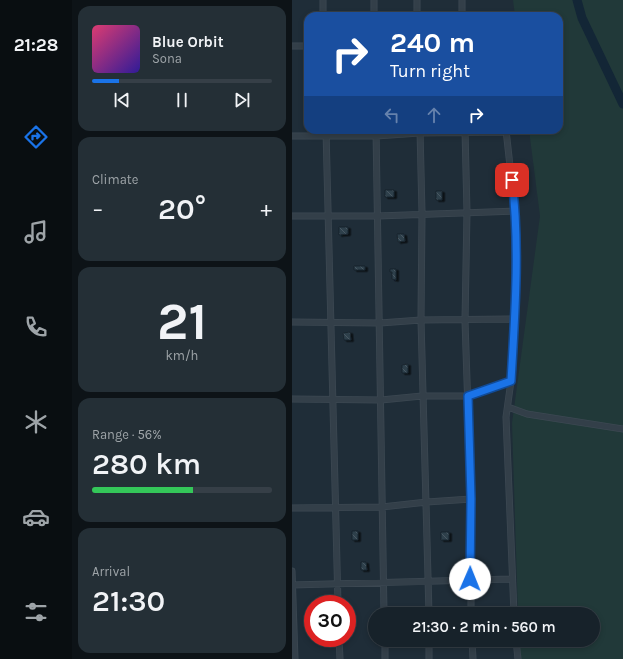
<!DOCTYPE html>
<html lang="en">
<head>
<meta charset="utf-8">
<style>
	body { margin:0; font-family:Karla,sans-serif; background:#242f36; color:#f1f3f6; height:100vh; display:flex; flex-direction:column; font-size:15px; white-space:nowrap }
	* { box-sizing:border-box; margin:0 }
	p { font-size:13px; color:#9ea4a8 }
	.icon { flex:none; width:22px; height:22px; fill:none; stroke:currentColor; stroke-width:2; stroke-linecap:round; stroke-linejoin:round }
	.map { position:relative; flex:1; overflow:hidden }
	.sheet { display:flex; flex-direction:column; gap:6px; padding:6px; background:#0d1317; width:220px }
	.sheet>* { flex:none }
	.banner { position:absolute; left:12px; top:12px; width:259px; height:122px; border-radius:12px; box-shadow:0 2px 6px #0003,0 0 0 1px #363f47; background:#1a4fa0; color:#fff; overflow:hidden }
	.speed { position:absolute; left:12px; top:595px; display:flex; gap:8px; font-size:20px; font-weight:700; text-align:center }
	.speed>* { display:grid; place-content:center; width:52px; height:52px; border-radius:50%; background:#17222a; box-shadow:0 2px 6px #0003,0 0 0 1px #363f47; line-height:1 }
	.speed .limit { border:6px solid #d22; background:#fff; color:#111 }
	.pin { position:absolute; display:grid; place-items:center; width:34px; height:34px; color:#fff; margin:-17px; border-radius:8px; box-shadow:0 2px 6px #0006 }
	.me { position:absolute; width:44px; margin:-22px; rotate:1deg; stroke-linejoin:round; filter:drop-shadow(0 0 3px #0008) }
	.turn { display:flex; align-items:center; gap:14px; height:84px; padding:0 20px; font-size:18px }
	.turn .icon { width:52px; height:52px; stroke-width:2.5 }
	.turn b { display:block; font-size:28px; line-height:34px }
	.lanes { display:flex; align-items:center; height:38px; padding:0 20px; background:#0003; justify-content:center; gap:20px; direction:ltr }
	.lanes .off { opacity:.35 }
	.big { font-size:30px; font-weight:600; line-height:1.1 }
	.sheet .tile { flex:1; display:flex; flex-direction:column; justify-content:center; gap:6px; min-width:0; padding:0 14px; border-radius:12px; background:#242f36 }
	.sheet .dial { align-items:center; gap:0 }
	.dial b { font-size:52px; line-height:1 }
	.song { display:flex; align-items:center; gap:12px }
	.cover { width:48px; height:48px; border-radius:6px; background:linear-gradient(135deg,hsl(340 70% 55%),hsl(250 70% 35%)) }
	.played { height:4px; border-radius:2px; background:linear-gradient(90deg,#1a73e8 15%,#363f47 15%) }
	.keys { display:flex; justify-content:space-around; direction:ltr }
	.heat { display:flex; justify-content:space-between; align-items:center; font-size:22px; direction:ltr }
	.charge { height:6px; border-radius:3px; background:linear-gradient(90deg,#34c759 56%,#363f47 0) }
	.trip { position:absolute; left:76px; top:607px; width:232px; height:40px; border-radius:20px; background:#17222a; box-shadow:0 2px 6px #0003,0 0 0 1px #363f47; font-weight:600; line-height:40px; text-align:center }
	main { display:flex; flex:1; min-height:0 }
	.tabs { display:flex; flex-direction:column; width:72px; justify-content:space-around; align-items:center; background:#090e11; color:#9ea4a8 }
	.tabs .icon { width:28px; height:28px }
	.tabs .active { color:#1a73e8 }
	.tabs b { font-size:18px; color:#f1f3f6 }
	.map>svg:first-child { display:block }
</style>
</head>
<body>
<main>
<nav class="tabs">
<b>21:28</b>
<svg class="icon active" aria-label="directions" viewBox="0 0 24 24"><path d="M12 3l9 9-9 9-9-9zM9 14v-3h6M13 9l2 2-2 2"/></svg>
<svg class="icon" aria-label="music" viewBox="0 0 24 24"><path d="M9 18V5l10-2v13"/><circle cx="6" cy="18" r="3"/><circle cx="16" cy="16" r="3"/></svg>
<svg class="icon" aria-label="phone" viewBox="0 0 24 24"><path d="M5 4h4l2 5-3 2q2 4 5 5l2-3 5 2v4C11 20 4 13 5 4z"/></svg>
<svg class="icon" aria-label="climate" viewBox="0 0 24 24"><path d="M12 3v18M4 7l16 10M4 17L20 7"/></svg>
<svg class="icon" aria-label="car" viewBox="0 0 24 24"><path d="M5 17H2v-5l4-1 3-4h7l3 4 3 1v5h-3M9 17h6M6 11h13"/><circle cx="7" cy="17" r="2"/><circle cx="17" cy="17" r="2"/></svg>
<svg class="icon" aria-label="filters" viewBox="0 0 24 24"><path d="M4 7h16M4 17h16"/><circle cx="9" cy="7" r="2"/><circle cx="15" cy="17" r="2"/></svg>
</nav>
<section class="sheet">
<div class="tile">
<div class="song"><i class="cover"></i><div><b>Blue Orbit</b><p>Sona</p></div></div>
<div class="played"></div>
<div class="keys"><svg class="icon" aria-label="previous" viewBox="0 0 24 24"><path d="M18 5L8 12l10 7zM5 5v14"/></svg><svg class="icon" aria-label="pause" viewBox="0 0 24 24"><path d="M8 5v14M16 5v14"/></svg><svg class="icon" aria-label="next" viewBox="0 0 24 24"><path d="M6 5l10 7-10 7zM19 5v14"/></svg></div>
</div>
<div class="tile"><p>Climate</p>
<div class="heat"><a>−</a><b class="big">20°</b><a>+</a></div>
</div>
<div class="tile dial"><b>21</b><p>km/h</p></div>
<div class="tile"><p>Range · 56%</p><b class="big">280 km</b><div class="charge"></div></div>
<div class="tile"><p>Arrival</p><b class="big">21:30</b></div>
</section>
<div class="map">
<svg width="331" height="659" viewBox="0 0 331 659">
	<defs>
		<pattern id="building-back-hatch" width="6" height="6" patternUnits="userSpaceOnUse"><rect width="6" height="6" fill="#2e3f4c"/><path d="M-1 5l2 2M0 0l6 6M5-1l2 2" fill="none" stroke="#4a5964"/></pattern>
		<filter id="shadow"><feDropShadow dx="2.5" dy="1.5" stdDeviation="0" flood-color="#0009"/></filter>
	</defs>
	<rect width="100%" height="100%" fill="#1f2d38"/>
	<path fill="#213939" d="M221,0H331V659H227V640H301V614H226L220,423L248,216L237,130H267V16H223Z"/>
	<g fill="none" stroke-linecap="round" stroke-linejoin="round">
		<path stroke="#132636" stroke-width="9" d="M285,0L290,18L331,104"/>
	</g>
	<path fill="url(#building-back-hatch)" stroke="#1a262f" filter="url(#shadow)" d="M93,190H102V197H93Z
		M144,191H150V200H144Z
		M47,227H56V234L47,235Z
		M105,234H112L113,241L106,242Z
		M62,266H73V270H62Z
		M98,269H104V280L100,279V272H98Z
		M58,332L59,340H52L51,333Z
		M116,364V373H110V365Z
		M60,531H66V540H60Z
		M149,532H157V540H149Z
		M69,562H74L75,570H69Z"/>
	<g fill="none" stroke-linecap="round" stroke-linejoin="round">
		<g stroke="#3c4852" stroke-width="7">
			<path id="minor" d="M31,0V16
				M82,0V16
				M125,0V16
				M170,0V16
				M0,46H16
				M34,130L46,604
				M84,130L92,614
				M128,130L130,213L129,320L137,614
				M173,130L175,212L173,321L179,499V614
				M214,130L223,211V319L219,381L214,417L222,614
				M0,136H84L128,133L214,132
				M0,216H86L223,211
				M0,322L88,323L129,320L223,319
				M0,399L89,400L130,396H176L219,381
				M216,407L235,414L331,429
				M0,508L90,507L135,502L179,499
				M0,571L3,659
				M0,585L219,579
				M47,638L48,659
				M93,640V659
				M180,640L181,659
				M224,640L226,659
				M137,659V640"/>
		</g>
		<use href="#minor" stroke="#333f49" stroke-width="5.5"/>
	</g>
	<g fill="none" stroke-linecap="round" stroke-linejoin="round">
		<g stroke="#114b97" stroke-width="10">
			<path id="route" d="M178,579L179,499L176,396L219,381C223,314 228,246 220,180"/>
		</g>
		<use href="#route" stroke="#1a73e8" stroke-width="7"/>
	</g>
</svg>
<div class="speed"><div class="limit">30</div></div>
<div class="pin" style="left:220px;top:180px;background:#d93025"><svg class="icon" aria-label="arrive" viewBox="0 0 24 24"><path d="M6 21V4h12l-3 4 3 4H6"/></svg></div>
<svg class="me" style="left:178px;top:579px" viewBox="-20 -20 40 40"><circle r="19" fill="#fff"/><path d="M0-13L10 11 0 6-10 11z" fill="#1a73e8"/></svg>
<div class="trip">21:30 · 2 min · 560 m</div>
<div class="banner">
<div class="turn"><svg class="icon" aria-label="right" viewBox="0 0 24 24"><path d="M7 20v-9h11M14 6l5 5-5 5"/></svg><div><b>240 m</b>Turn right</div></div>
<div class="lanes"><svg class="icon off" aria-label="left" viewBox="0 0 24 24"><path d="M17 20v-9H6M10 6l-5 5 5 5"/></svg><svg class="icon off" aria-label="ahead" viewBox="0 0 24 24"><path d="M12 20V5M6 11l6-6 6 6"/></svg><svg class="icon" aria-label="right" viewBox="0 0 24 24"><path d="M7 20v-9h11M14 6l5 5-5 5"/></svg></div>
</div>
</div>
</main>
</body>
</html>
